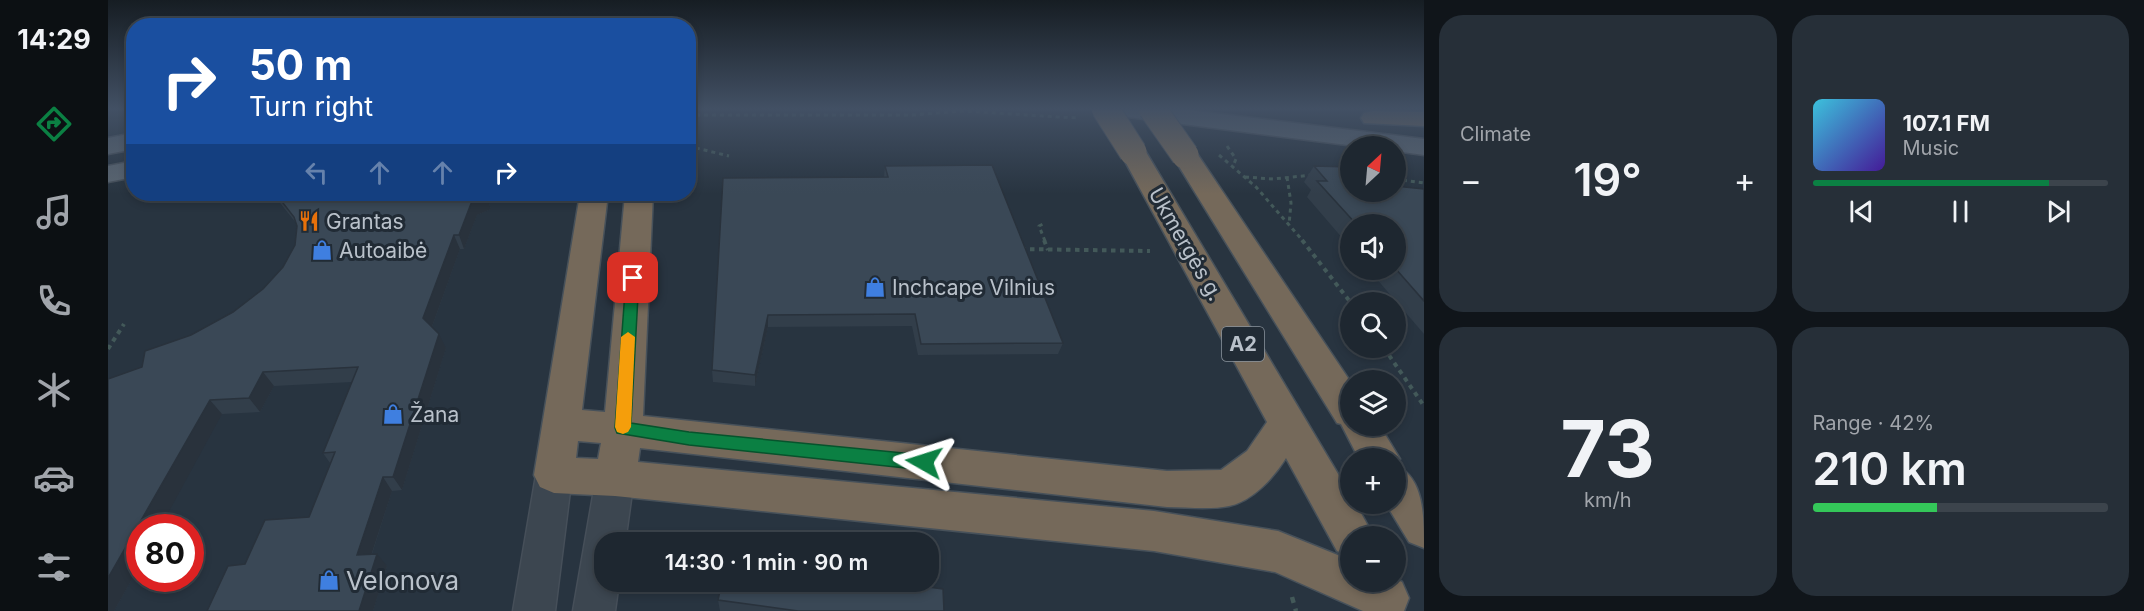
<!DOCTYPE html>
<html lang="en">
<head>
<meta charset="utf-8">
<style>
	body { margin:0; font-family:Inter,sans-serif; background:#262f38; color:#f1f3f6; height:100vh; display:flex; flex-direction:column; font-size:22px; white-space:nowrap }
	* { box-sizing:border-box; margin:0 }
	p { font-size:20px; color:#a1a5ab }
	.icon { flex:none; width:33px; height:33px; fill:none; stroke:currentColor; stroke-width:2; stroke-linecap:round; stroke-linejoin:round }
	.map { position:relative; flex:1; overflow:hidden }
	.side { display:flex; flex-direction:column; gap:15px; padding:15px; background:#10151a; width:720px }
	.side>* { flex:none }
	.banner { position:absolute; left:18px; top:18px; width:570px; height:183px; border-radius:24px; box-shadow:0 3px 9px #0003,0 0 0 2px #3c444c; background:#1a4fa0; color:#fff; overflow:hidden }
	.needle { width:39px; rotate:26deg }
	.fabs { position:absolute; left:1232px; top:136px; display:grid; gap:12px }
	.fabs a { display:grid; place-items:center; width:66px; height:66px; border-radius:50%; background:#1e2730; box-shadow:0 3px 9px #0003,0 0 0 2px #3c444c; font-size:30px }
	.speed { position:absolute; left:18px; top:514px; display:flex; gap:12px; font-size:30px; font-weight:700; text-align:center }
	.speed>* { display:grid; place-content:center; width:78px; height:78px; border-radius:50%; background:#1e2730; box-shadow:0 3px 9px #0003,0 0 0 2px #3c444c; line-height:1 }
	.speed .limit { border:9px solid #d22; background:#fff; color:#111 }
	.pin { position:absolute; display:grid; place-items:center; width:51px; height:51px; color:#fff; margin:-26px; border-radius:12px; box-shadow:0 3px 9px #0006 }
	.me { position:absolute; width:66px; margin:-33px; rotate:276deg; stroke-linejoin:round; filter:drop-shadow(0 0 4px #0008) }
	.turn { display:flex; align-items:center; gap:21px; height:126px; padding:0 24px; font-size:27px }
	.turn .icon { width:78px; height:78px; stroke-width:2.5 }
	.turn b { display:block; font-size:42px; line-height:51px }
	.lanes { display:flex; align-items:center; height:57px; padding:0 24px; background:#0003; justify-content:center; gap:30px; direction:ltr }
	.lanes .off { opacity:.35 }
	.big { font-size:45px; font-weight:600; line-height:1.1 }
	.side .widget { flex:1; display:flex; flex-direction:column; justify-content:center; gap:9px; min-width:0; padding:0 21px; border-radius:24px; background:#262f38 }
	.side .dial { align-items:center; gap:0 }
	.dial b { font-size:78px; line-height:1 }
	.song { display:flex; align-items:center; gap:18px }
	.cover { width:72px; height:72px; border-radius:9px; background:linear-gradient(135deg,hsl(190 70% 55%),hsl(260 70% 35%)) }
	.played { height:6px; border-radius:3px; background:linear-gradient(90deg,#0b8043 80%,#3c444c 80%) }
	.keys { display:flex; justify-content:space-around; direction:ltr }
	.heat { display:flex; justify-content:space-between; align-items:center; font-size:33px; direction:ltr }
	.charge { height:9px; border-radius:4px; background:linear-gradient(90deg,#34c759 42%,#3c444c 0) }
	.side .tiles { flex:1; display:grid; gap:15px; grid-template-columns:repeat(2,1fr) }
	.trip { position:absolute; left:486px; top:532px; width:345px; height:60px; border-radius:24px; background:#1e2730; box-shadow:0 3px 9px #0003,0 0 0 2px #3c444c; font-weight:600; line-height:60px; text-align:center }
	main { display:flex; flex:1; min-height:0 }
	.tabs { display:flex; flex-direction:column; width:108px; justify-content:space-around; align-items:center; background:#0c1013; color:#a1a5ab }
	.tabs .icon { width:42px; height:42px }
	.tabs .on { color:#0b8043 }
	.tabs b { font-size:27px; color:#f1f3f6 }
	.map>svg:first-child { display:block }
</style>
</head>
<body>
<main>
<nav class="tabs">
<b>14:29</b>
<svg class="icon on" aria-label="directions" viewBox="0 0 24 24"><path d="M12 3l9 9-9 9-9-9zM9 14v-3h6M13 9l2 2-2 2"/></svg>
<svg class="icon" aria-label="music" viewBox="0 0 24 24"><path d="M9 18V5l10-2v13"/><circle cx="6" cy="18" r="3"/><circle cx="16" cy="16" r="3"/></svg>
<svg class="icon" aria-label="phone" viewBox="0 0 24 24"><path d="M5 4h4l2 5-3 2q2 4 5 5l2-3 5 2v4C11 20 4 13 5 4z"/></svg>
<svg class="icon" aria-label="climate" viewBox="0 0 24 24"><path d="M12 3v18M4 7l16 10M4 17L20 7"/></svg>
<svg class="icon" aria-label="car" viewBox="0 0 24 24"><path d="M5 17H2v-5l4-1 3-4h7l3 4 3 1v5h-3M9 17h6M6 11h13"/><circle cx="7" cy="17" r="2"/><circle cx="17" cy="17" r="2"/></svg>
<svg class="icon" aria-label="filters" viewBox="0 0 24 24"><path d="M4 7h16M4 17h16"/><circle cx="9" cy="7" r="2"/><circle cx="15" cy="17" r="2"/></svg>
</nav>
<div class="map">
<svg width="1316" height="611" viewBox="0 0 1316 611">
	<rect width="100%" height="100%" fill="#283440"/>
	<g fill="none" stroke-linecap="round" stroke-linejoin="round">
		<g stroke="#464f59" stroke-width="3">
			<path id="minor" d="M446,459L459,464L464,475L447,611H405L428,475L433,464Z
				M507,462L520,467L526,478L517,543H496V582H511L507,611H465L488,478L494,467Z"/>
		</g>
		<g stroke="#464f59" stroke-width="3">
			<path id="major" d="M992,108H1064L1316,139V155L1287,151V147H1255L1004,115L995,113Z
				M26,133V149L0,154V138Z
				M26,161V177L0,182V166Z"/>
		</g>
		<g stroke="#47515a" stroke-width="3">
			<path id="highway" d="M1265,111L1316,112V126L1256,123L1253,118L1256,113Z
				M1025,144L1034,146L1038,152L1242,494V504H1248L1266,537H1242V556L1229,551L1178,458C1166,477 1145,501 1121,506C1102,510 1078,507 1059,507L532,448L530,462L1046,511L1170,531L1242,560V582H1287V579L1294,582L1301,598L1296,611H1255L1167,572L1046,551L507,496L446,493L432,487L426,475L472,194H500L474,410L497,412L517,194H545L535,416L1059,471L1113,470L1139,451L1159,422L1012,152L1016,146ZM470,441L493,443L490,459L468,458Z
				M1077,147L1086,149L1242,381V426H1272L1292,459L1289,466C1316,479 1316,516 1316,548L1301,542L1278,504H1287V459H1251L1233,424L1229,423L1064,155L1068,149Z"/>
		</g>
		<path stroke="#435959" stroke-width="3" stroke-dasharray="4 4" stroke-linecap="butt" d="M582,108V115
			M580,115H805L854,111L970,118
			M580,146L621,156
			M1119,146L1128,159L1125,166
			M1111,155L1148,187L1195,241
			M1137,177L1165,179L1204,175
			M1179,177L1183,203L1181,225
			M1287,179L1316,183
			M937,241L931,226L937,223"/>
		<path stroke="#435959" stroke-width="4" stroke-dasharray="4.5 4.5" stroke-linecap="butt" d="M936,240L940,250
			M1194,240L1243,303
			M913,249L1042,251
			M1276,348L1316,406
			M0,349L16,324"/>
		<path stroke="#435959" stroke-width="4.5" stroke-dasharray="6 6" stroke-linecap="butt" d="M1184,597L1188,611"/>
		<use href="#minor" fill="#3c4650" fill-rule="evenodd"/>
		<use href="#major" fill="#5a6570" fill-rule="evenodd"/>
		<use href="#highway" fill="#75695a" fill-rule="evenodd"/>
		<g stroke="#47515a" stroke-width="29" stroke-linecap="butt">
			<path id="highway-bridge" d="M997,108L1025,152
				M1044,108L1077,155"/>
		</g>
		<use href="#highway-bridge" stroke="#75695a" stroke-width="27"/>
	</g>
	<path fill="#323e4a" d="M777,166L955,343L950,354L810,355L804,326L660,327L647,386L605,382L604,370L776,177Z
		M1206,166L1242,192L1316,189V334L1261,270H1287V225H1242V247L1199,197L1203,190L1196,182Z
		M165,194H193L199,198L378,195L383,209L369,215L356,249H352L324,327L338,348L294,490L284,491L264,554L279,566L265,611H99L137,564L201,517L222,463L215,453L244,382L166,386L152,412L114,414L32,528V565L6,611H0L34,367L83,335L125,312L155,289L175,267L187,245L189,226L188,223Z
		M610,600L836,611H612Z"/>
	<path fill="#29323c" d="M378,195L383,209L369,215L356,249L351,235L364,201Z
		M346,235L352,249L322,332L315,318Z
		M660,315V327L647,386V375Z
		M331,334L338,348L294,490L285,477Z
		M155,372L166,386L152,412L141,398Z
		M102,400L114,414L52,528H32V565L6,611H0V578Z
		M275,477L284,491L259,568L249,555Z
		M269,554L279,566L265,611H251Z"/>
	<path fill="#3a4856" stroke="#29323c" stroke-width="1.5" d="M884,165L955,343L813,344L807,314L660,315L647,375L604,370L615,178L780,177L777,166Z
		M1206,166L1242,167V192H1287V186L1316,189V301L1287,268V225H1249L1209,181H1219Z
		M168,194H193L199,198L213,194H377L378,195L364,201L351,235H346L315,318L331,334L285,477H275L249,555L269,554L251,611H99L120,566L137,564L157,520L201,517L227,452L215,453L250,367L155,372L141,398L102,400L0,578V379L34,367L37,351L83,335L125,312L155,289L175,267L187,245L189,226L186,217Z
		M614,582H783L835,589L836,611H690L610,600Z"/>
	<linearGradient id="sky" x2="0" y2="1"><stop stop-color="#161d23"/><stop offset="0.56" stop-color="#425064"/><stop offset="1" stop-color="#425064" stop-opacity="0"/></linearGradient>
	<rect width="1316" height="194" fill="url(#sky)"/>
	<path fill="#0b8043" stroke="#07532c" stroke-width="1.5" d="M525,273L531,278L523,423L581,432L816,455L821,457L824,462L821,467L816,470L581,445L509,433L507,428L518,278Z"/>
	<path fill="#f59e0b" d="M520,332L527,337L523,427L520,432L515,434L509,432L507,427L513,337Z"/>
	<defs>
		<g id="restaurant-bare" transform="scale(1.62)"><path d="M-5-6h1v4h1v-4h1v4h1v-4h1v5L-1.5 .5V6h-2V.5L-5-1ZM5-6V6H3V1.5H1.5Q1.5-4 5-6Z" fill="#e8710a" stroke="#212b35" stroke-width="2.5" paint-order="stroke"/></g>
		<g id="shop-bare" transform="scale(1.62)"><path d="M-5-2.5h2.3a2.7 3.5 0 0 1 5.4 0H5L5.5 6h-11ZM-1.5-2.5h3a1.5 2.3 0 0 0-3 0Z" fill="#3f7fe0" stroke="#212b35" stroke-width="2.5" paint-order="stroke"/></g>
	</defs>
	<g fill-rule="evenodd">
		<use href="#restaurant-bare" x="201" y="221"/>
		<use href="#shop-bare" x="214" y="250"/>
		<use href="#shop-bare" x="767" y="287"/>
		<use href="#shop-bare" x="285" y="414"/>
		<use href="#shop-bare" x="221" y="580"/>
	</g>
	<g text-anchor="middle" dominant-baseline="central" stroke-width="6" stroke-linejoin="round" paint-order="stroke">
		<rect fill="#212b35" stroke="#8b949d" stroke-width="1.5" x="1114" y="327" width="42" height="34" rx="4.5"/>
		<g font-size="20" font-weight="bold" fill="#b9c1ca">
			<text x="1135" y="344">A2</text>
		</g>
		<g font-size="21" fill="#b9c1ca" stroke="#212b35" text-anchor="start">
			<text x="218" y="221">Grantas</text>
			<text x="231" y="250">Autoaibė</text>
			<text x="784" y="287">Inchcape Vilnius</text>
			<text x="302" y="414">Žana</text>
		</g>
		<g font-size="21" fill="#b9c1ca" stroke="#212b35">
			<text transform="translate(1078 244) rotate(60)">Ukmergės g.</text>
		</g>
		<g font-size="26" fill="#b9c1ca" stroke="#212b35" text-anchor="start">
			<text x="238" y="580">Velonova</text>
		</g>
	</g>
</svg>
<div class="fabs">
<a><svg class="needle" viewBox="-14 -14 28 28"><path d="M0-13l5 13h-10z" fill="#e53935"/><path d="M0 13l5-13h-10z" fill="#a1a5ab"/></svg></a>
<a><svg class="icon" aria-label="sound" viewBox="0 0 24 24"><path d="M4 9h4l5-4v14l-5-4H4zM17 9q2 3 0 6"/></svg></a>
<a><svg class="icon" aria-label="search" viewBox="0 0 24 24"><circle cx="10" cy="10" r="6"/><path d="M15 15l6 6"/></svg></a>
<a><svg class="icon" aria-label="layers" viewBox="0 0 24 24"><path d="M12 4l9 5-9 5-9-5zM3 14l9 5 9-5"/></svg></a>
<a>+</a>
<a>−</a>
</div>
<div class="speed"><div class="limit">80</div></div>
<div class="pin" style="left:525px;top:278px;background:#d93025"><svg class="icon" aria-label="arrive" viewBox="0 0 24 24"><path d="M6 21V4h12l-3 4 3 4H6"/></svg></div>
<svg class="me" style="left:816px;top:462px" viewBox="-20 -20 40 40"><path d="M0-17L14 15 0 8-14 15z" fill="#0b8043" stroke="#fff" stroke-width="4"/></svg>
<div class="trip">14:30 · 1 min · 90 m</div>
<div class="banner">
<div class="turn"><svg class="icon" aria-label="right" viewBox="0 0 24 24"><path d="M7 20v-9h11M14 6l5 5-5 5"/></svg><div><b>50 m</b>Turn right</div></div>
<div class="lanes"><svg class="icon off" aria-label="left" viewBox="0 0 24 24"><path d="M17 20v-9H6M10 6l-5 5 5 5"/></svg><svg class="icon off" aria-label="ahead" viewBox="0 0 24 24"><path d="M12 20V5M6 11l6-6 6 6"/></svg><svg class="icon off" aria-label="ahead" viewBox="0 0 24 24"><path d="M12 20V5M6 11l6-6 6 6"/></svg><svg class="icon" aria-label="right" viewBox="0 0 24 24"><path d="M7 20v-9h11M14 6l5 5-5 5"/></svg></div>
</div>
</div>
<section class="side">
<div class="tiles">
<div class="widget"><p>Climate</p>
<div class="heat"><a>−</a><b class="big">19°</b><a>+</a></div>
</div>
<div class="widget">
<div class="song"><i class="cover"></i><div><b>107.1 FM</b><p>Music</p></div></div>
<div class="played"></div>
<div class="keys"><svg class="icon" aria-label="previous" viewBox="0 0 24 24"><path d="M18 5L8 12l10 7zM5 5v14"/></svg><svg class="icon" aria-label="pause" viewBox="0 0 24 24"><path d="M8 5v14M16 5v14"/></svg><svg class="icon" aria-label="next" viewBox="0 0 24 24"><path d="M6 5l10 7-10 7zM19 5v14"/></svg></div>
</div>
<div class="widget dial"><b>73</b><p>km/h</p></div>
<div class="widget"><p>Range · 42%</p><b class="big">210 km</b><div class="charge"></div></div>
</div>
</section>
</main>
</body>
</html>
